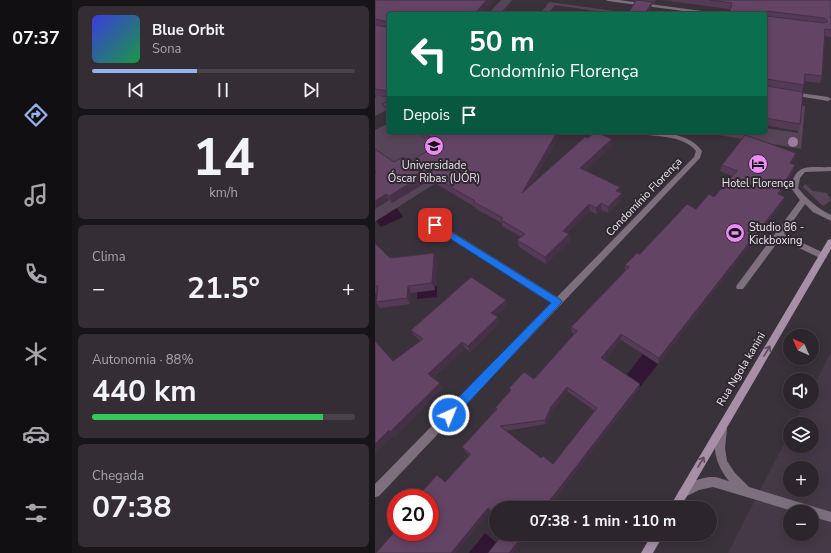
<!DOCTYPE html>
<html lang="pt">
<head>
<meta charset="utf-8">
<style>
	body { margin:0; font-family:"Nunito Sans",sans-serif; background:#342e34; color:#f1f3f6; height:100vh; display:flex; flex-direction:column; font-size:15px; white-space:nowrap }
	* { box-sizing:border-box; margin:0 }
	p { font-size:13px; color:#a6a5a9 }
	.icon { flex:none; width:22px; height:22px; fill:none; stroke:currentColor; stroke-width:2; stroke-linecap:round; stroke-linejoin:round }
	.map { position:relative; flex:1; overflow:hidden }
	.details { display:flex; flex-direction:column; gap:6px; padding:6px; background:#181518; width:303px }
	.details>* { flex:none }
	.banner { position:absolute; left:12px; top:12px; width:380px; height:122px; border-radius:4px; box-shadow:0 2px 10px #0003,0 0 0 1px #484348; background:#0b6e4f; color:#fff; overflow:hidden }
	.needle { width:26px; rotate:315deg }
	.controls { position:absolute; left:408px; top:329px; display:grid; gap:8px }
	.controls a { display:grid; place-items:center; width:36px; height:36px; border-radius:50%; background:#2c262c; box-shadow:0 2px 10px #0003,0 0 0 1px #484348; font-size:20px }
	.speed { position:absolute; left:12px; top:489px; display:flex; gap:8px; font-size:20px; font-weight:700; text-align:center }
	.speed>* { display:grid; place-content:center; width:52px; height:52px; border-radius:50%; background:#2c262c; box-shadow:0 2px 10px #0003,0 0 0 1px #484348; line-height:1 }
	.speed .limit { border:6px solid #d22; background:#fff; color:#111 }
	.pin { position:absolute; display:grid; place-items:center; width:34px; height:34px; color:#fff; margin:-17px; border-radius:8px; box-shadow:0 2px 6px #0006 }
	.me { position:absolute; width:44px; margin:-22px; rotate:44deg; stroke-linejoin:round; filter:drop-shadow(0 0 3px #0008) }
	.turn { display:flex; align-items:center; gap:14px; height:84px; padding:0 16px; font-size:18px }
	.turn .icon { width:52px; height:52px; stroke-width:2.5 }
	.turn b { display:block; font-size:28px; line-height:34px }
	.then { display:flex; align-items:center; height:38px; padding:0 16px; background:#0003; gap:8px; font-size:15px }
	.big { font-size:30px; font-weight:700; line-height:1.1 }
	.details .tile { flex:1; display:flex; flex-direction:column; justify-content:center; gap:6px; min-width:0; padding:0 14px; border-radius:6px; background:#342e34 }
	.details .dial { align-items:center; gap:0 }
	.dial b { font-size:52px; line-height:1 }
	.song { display:flex; align-items:center; gap:12px }
	.cover { width:48px; height:48px; border-radius:6px; background:linear-gradient(135deg,hsl(240 70% 55%),hsl(140 70% 35%)) }
	.played { height:4px; border-radius:2px; background:linear-gradient(90deg,#95b2f1 40%,#484348 40%) }
	.keys { display:flex; justify-content:space-around; direction:ltr }
	.heat { display:flex; justify-content:space-between; align-items:center; font-size:22px; direction:ltr }
	.charge { height:6px; border-radius:3px; background:linear-gradient(90deg,#34c759 88%,#484348 0) }
	.trip { position:absolute; left:114px; top:501px; width:228px; height:40px; border-radius:20px; background:#2c262c; box-shadow:0 2px 10px #0003,0 0 0 1px #484348; font-weight:700; line-height:40px; text-align:center }
	main { display:flex; flex:1; min-height:0 }
	.dock { display:flex; flex-direction:column; width:72px; justify-content:space-around; align-items:center; background:#120f12; color:#a6a5a9 }
	.dock .icon { width:28px; height:28px }
	.dock .active { color:#95b2f1 }
	.dock b { font-size:18px; color:#f1f3f6 }
	.map>svg:first-child { display:block }
</style>
</head>
<body>
<main>
<nav class="dock">
<b>07:37</b>
<svg class="icon active" aria-label="directions" viewBox="0 0 24 24"><path d="M12 3l9 9-9 9-9-9zM9 14v-3h6M13 9l2 2-2 2"/></svg>
<svg class="icon" aria-label="music" viewBox="0 0 24 24"><path d="M9 18V5l10-2v13"/><circle cx="6" cy="18" r="3"/><circle cx="16" cy="16" r="3"/></svg>
<svg class="icon" aria-label="phone" viewBox="0 0 24 24"><path d="M5 4h4l2 5-3 2q2 4 5 5l2-3 5 2v4C11 20 4 13 5 4z"/></svg>
<svg class="icon" aria-label="climate" viewBox="0 0 24 24"><path d="M12 3v18M4 7l16 10M4 17L20 7"/></svg>
<svg class="icon" aria-label="car" viewBox="0 0 24 24"><path d="M5 17H2v-5l4-1 3-4h7l3 4 3 1v5h-3M9 17h6M6 11h13"/><circle cx="7" cy="17" r="2"/><circle cx="17" cy="17" r="2"/></svg>
<svg class="icon" aria-label="filters" viewBox="0 0 24 24"><path d="M4 7h16M4 17h16"/><circle cx="9" cy="7" r="2"/><circle cx="15" cy="17" r="2"/></svg>
</nav>
<section class="details">
<div class="tile">
<div class="song"><i class="cover"></i><div><b>Blue Orbit</b><p>Sona</p></div></div>
<div class="played"></div>
<div class="keys"><svg class="icon" aria-label="previous" viewBox="0 0 24 24"><path d="M18 5L8 12l10 7zM5 5v14"/></svg><svg class="icon" aria-label="pause" viewBox="0 0 24 24"><path d="M8 5v14M16 5v14"/></svg><svg class="icon" aria-label="next" viewBox="0 0 24 24"><path d="M6 5l10 7-10 7zM19 5v14"/></svg></div>
</div>
<div class="tile dial"><b>14</b><p>km/h</p></div>
<div class="tile"><p>Clima</p>
<div class="heat"><a>−</a><b class="big">21.5°</b><a>+</a></div>
</div>
<div class="tile"><p>Autonomia · 88%</p><b class="big">440 km</b><div class="charge"></div></div>
<div class="tile"><p>Chegada</p><b class="big">07:38</b></div>
</section>
<div class="map">
<svg width="456" height="553" viewBox="0 0 456 553">
	<rect width="100%" height="100%" fill="#3a323b"/>
	<path fill="#463947" fill-rule="evenodd" d="M456,352V553H353L415,432V446H437V424H419L430,402H437V389ZM415,468H437V490H415ZM415,512H437V534H415Z"/>
	<path fill="#574458" d="M85,0L79,7L115,12L126,0H137L125,14H107L76,9L0,10Z
		M174,2L254,13L241,14L180,5L173,14H165Z
		M14,94V109L0,116V98L2,95L9,97Z
		M425,105L430,106L426,149L326,132H390V128L423,133Z
		M14,123V132H140L0,222V130Z
		M430,184L438,191L452,193L456,200L448,206L428,187Z"/>
	<path fill="#311533" d="M22,208L28,217L6,227L1,221Z
		M62,286V297L42,299V292L49,291V287Z
		M268,354L283,364L265,387L250,377Z
		M110,533L124,545L118,553H94Z"/>
	<g fill="none" stroke-linecap="round" stroke-linejoin="round">
		<path fill="#7e6f7f" fill-rule="evenodd" d="M231,0H244L342,13L344,14H331L233,1Z
			M418,92L453,97L456,99L453,101L416,95L415,94Z
			M264,132C285,132 314,132 327,151L325,158L4,496L0,497V484L177,303L57,227L56,225L57,223H63L182,297L319,157L321,151C309,136 285,137 267,134Z
			M456,167V171L430,172L425,178L423,188C432,199 442,208 456,215V221L438,212L430,204L409,234L451,254L452,256L451,258H445L405,239L368,289H362L361,287L362,285L425,200L416,188C420,162 435,168 456,167Z
			M347,424L350,426L352,429L350,448L352,461L360,473L374,487L456,512V522L437,517V512H421L338,487L324,490L308,498L304,497L303,493C306,484 329,476 339,477C344,477 349,480 354,481C341,466 335,445 344,426Z"/>
		<path fill="#a78fa8" fill-rule="evenodd" d="M456,239V249L305,508H294L453,240Z
			M277,534H289L278,553H266Z"/>
	</g>
	<circle fill="#9d7c9f" cx="418" cy="142" r="5"/>
	<path fill="#553a57" fill-rule="evenodd" d="M0,0H119L106,14H14V97L0,95V25L10,27L0,25Z
		M264,0H281L279,3H277L276,8Z
		M287,0H456V37L450,36L447,76L445,83L429,81V85L427,91L425,124L423,131L390,125V14Z
		M14,101V114L10,111L7,104Z
		M40,132H186L157,184L213,138L237,146L210,171L247,193L246,200L233,213L226,210L221,214L215,211L192,233L194,234L195,241L171,264L144,247L142,240L146,237L127,226V223L101,209L100,207L55,180L17,203L14,200L0,209V149L19,162L35,161L61,146Z
		M421,153L419,159L416,164L420,165L418,172L404,195L410,197L407,204L283,364L246,340L229,360L264,389L173,508H121V516L115,511L70,482L94,455L90,451L87,447L121,410L120,408L135,392L134,388L159,379L199,334L197,333L196,327L250,271V265L265,254L321,209L339,197L357,176L345,171L347,165ZM193,392L220,411L178,464L166,458L130,431L171,424L176,412Z
		M0,243L15,258L62,259L60,290L36,293L35,304L5,308L1,302L2,293H0Z
		M131,300L132,306L121,316L123,317L124,323L95,352L90,348L58,378L68,388L19,437L18,435L0,453V341L18,361L46,341L39,335L36,330Z"/>
	<path fill="#453047" d="M112,0H119L106,14H99Z
		M277,2L276,8L273,14H270Z
		M182,132H186L148,200L147,193Z
		M237,139V146L206,175L205,168Z
		M421,153L419,159L412,170L415,163Z
		M420,165L418,172L400,200L403,194Z
		M52,173L55,180L17,203L14,196Z
		M245,187L244,194L241,191Z
		M247,193L246,200L233,213V207Z
		M11,194L14,200L0,209V201Z
		M410,197L407,204L283,364L284,358Z
		M226,203V210L221,214V208Z
		M214,204L215,211L188,237V231Z
		M194,234L195,241L171,264L170,257Z
		M59,253L62,259L60,290L57,283Z
		M33,286L36,293L35,304L32,298Z
		M131,300L132,306L118,319L116,313Z
		M123,317L124,323L95,352L93,346Z
		M246,334V340L226,363V358Z
		M87,342L90,348L56,379L53,374Z
		M65,383L68,388L19,437L15,432Z
		M265,384L264,389L173,508H169Z
		M192,387L193,392L176,412L171,424L170,420L176,407Z
		M14,430L18,435L0,453V444Z
		M113,508L115,511L81,553H76Z
		M149,534H153L138,553H134Z"/>
	<path fill="#634465" stroke="#453047" fill-rule="evenodd" d="M0,0H112L99,14H14V91L0,89V25L12,27L13,22L0,19Z
		M261,0L277,2L270,14H253Z
		M335,0H456V30L450,29L447,76L430,74L429,85L391,79L392,86L428,92L425,124L390,118V14H354L357,3ZM391,11L449,18L453,21L449,23L391,16Z
		M14,101V109L7,104Z
		M48,132H182L147,193L210,137L213,138L220,132L237,139L205,168L245,187L241,191L247,193L233,207L226,203L221,208L214,204L188,231L194,234L170,257L142,240L150,234L126,220L128,218L99,202L100,201L52,173L14,196L11,194L0,201V173L1,172H0V149L19,162L28,157L35,161L65,144Z
		M370,135L421,153L415,163L420,165L403,194L410,197L284,358L246,334L226,358L265,384L169,508H121V514L113,508L76,553H1L21,530V532H55V498H41L62,475L70,482L96,454L87,447L122,409L120,408L136,390L134,388L149,372L159,379L202,331L196,327L254,267L250,265L262,253L265,254L312,204L321,209L334,194L339,197L362,171L347,165ZM192,387L222,408L178,464L168,456L166,458L125,426L170,420L176,407Z
		M0,243L15,258L59,253L57,283L33,286L32,298L1,302L3,286H0Z
		M96,277L131,300L116,313L123,317L93,346L87,342L53,374L65,383L15,432L14,430L0,444V341L18,361L48,339L36,330Z
		M128,534H149L134,553H113Z"/>
	<defs><path id="oneway-shaft" d="M-6 0H5M1.5-3L5.5 0L1.5 3" fill="none" stroke-width="1.6" stroke-linecap="round" stroke-linejoin="round"/></defs>
	<g stroke="#5a4c5b">
		<use href="#oneway-shaft" transform="translate(392 351) rotate(-59)"/>
		<use href="#oneway-shaft" transform="translate(326 462) rotate(-59)"/>
	</g>
	<path fill="#1a73e8" stroke="#114b97" d="M60,222L186,300L187,302L78,419L74,420L70,419L69,415L70,411L176,303L57,227L56,225L57,223Z"/>
	<defs>
		<g id="university-disc" transform="scale(1)"><circle r="9.5" fill="#ef8bf7" stroke="#302831"/><path d="M0-5L7-2L0 1L-7-2ZM-4 1L0 2.5L4 1V4Q0 6-4 4Z" fill="#111"/></g>
		<g id="hotel-disc" transform="scale(1)"><circle r="9.5" fill="#ef8bf7" stroke="#302831"/><path d="M-6-4.5h1.5V1H6V5H4.5V3h-9V5H-6ZM-4 0a1.8 1.8 0 1 1 3.6 0ZM.5 0V-2.5h3Q6-2.5 6 0Z" fill="#111"/></g>
		<g id="stadium-disc" transform="scale(1)"><circle r="9.5" fill="#ef8bf7" stroke="#302831"/><path d="M0-5a6.5 5 0 1 0 0 10a6.5 5 0 1 0 0-10ZM-3.5-1.8h7v3.6h-7Z" fill="#111"/></g>
	</defs>
	<g fill-rule="evenodd">
		<use href="#university-disc" x="59" y="146"/>
		<use href="#hotel-disc" x="383" y="164"/>
		<use href="#stadium-disc" x="360" y="233"/>
	</g>
	<g text-anchor="middle" dominant-baseline="central" stroke-width="4" stroke-linejoin="round" paint-order="stroke">
		<g font-size="11" fill="#eae4ea" stroke="#302831">
			<text x="59" y="165">Universidade<tspan x="59" dy="13">Óscar Ribas (UÓR)</tspan></text>
			<text x="383" y="183">Hotel Florença</text>
			<text x="374" y="227" text-anchor="start">Studio 86 -<tspan x="374" dy="13">Kickboxing</tspan></text>
		</g>
		<g font-size="11" fill="#eae4ea" stroke="#302831">
			<text transform="translate(269 197) rotate(-46)">Condomínio Florença</text>
			<text transform="translate(366 369) rotate(-59)">Rua Ngola kanini</text>
		</g>
	</g>
</svg>
<div class="controls">
<a><svg class="needle" viewBox="-14 -14 28 28"><path d="M0-13l5 13h-10z" fill="#e53935"/><path d="M0 13l5-13h-10z" fill="#a6a5a9"/></svg></a>
<a><svg class="icon" aria-label="sound" viewBox="0 0 24 24"><path d="M4 9h4l5-4v14l-5-4H4zM17 9q2 3 0 6"/></svg></a>
<a><svg class="icon" aria-label="layers" viewBox="0 0 24 24"><path d="M12 4l9 5-9 5-9-5zM3 14l9 5 9-5"/></svg></a>
<a>+</a>
<a>−</a>
</div>
<div class="speed"><div class="limit">20</div></div>
<div class="pin" style="left:60px;top:225px;background:#d93025"><svg class="icon" aria-label="arrive" viewBox="0 0 24 24"><path d="M6 21V4h12l-3 4 3 4H6"/></svg></div>
<svg class="me" style="left:74px;top:415px" viewBox="-20 -20 40 40"><circle r="17" fill="#1a73e8" stroke="#fff" stroke-width="3"/><path d="M0-11L8 9 0 5-8 9z" fill="#fff"/></svg>
<div class="trip">07:38 · 1 min · 110 m</div>
<div class="banner">
<div class="turn"><svg class="icon" aria-label="left" viewBox="0 0 24 24"><path d="M17 20v-9H6M10 6l-5 5 5 5"/></svg><div><b>50 m</b>Condomínio Florença</div></div>
<div class="then">Depois<svg class="icon" aria-label="arrive" viewBox="0 0 24 24"><path d="M6 21V4h12l-3 4 3 4H6"/></svg></div>
</div>
</div>
</main>
</body>
</html>
